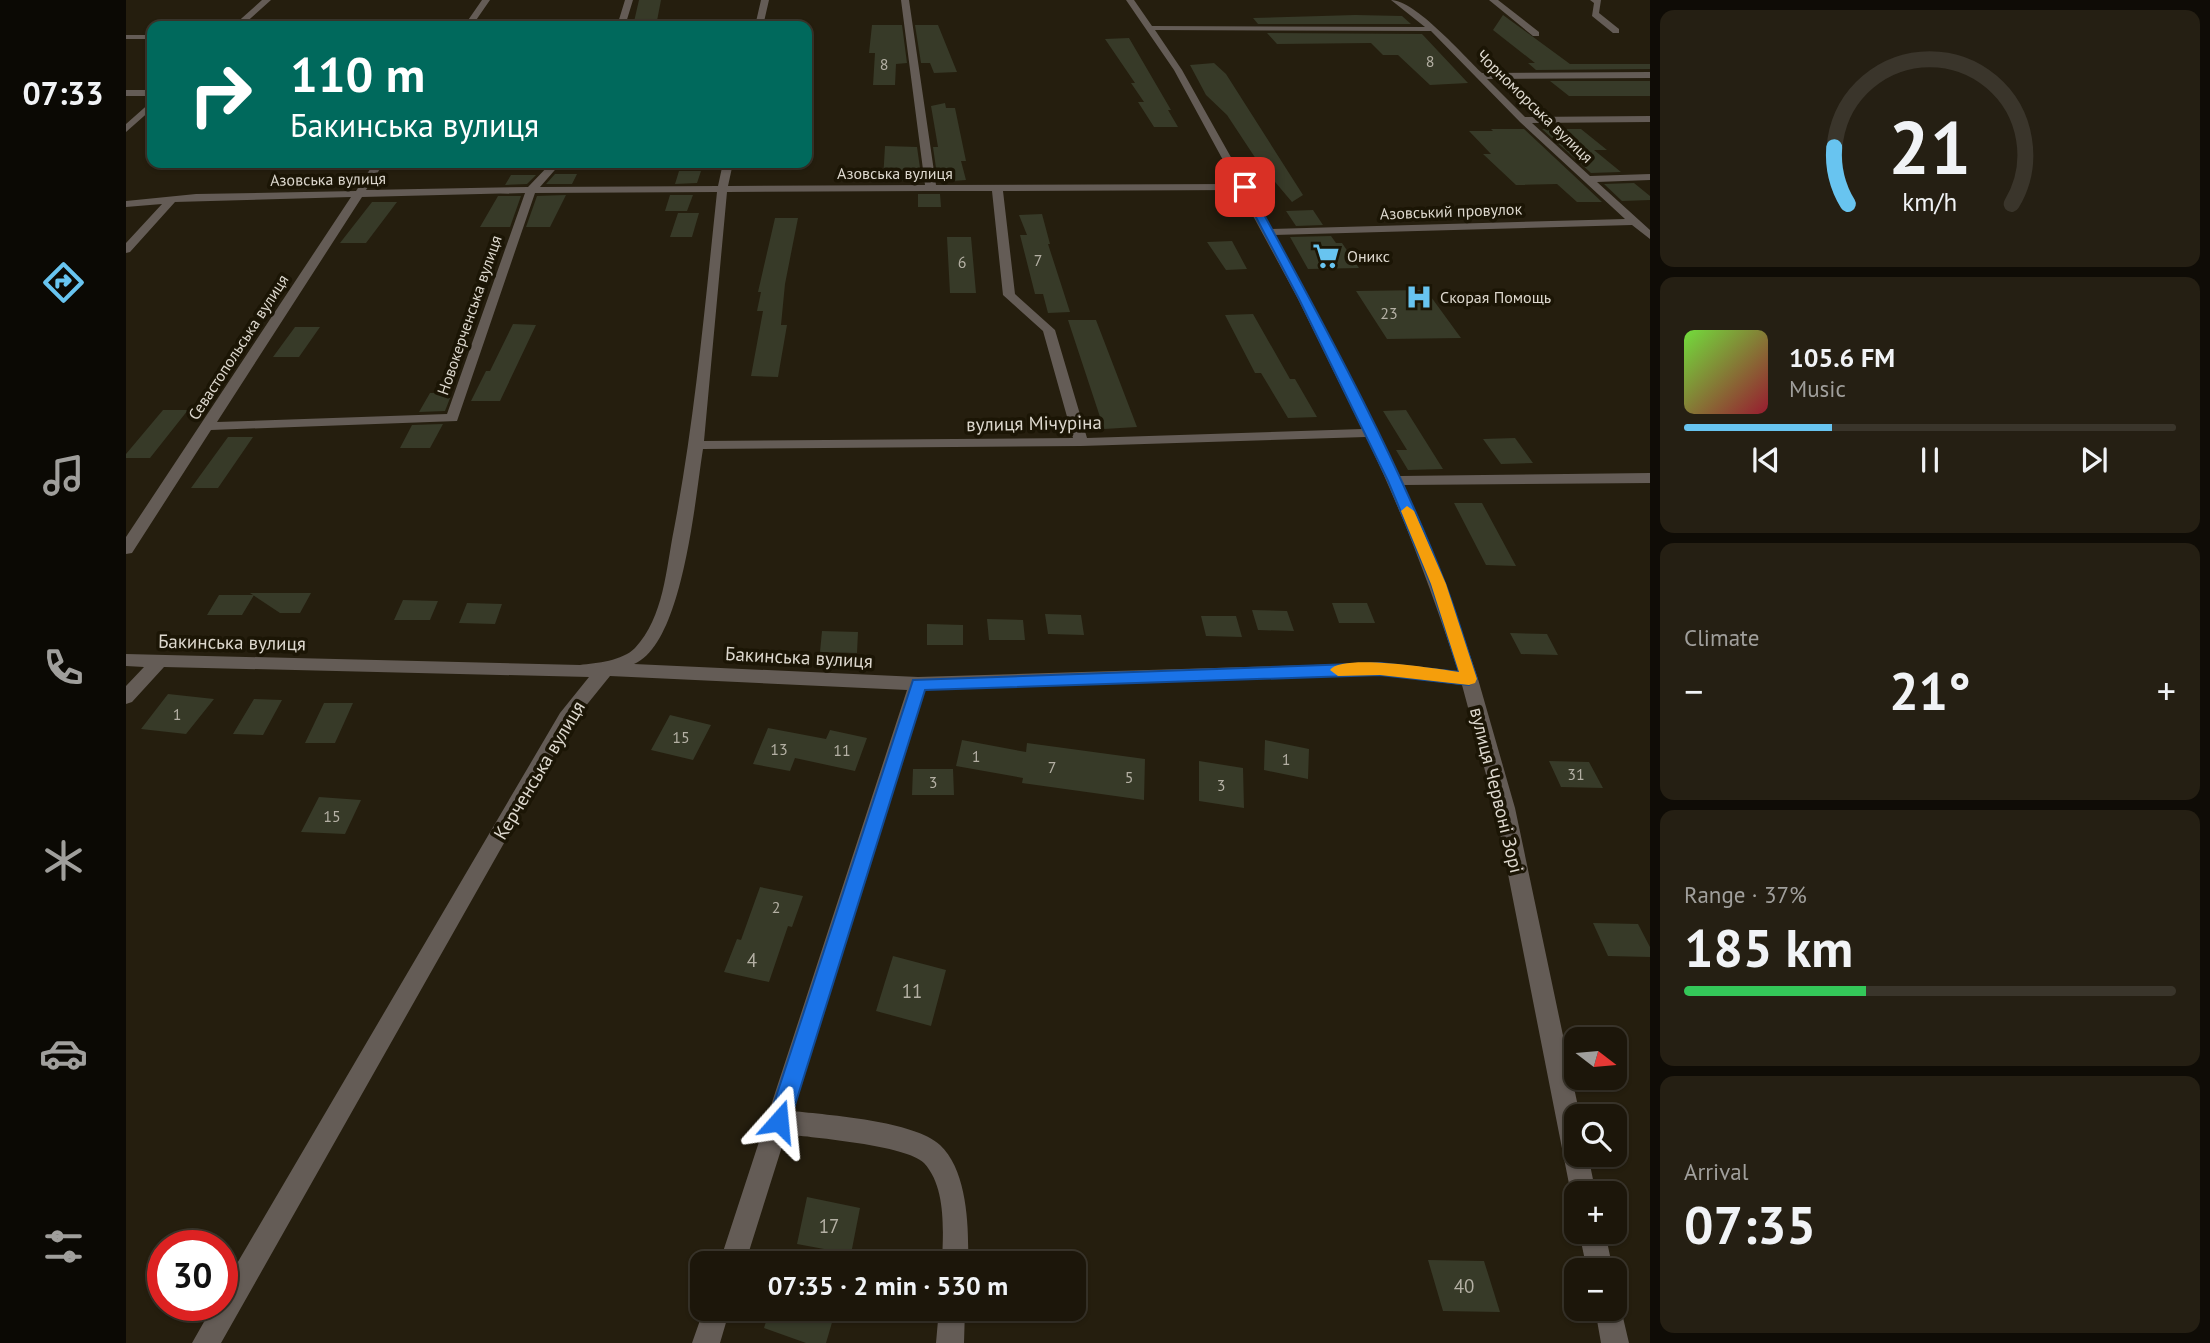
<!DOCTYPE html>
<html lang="en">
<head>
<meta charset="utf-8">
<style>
	body { margin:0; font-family:"PT Sans",sans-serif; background:#251f13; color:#f1f3f6; height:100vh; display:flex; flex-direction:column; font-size:26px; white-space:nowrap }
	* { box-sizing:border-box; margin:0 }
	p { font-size:23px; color:#a09f9c }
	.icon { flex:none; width:38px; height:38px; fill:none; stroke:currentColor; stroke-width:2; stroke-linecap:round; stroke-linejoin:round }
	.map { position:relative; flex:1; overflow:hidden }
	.sheet { display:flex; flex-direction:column; gap:10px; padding:10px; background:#0f0c06; width:560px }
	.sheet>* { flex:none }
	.top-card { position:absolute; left:21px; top:21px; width:665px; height:147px; border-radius:14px; box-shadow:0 2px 5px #0004,0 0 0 2px #3a352b; background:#00695c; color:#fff; overflow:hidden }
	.needle { width:46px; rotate:106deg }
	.fabs { position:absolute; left:1438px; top:1027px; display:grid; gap:14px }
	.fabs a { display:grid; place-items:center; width:63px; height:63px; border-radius:14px; background:#1c160a; box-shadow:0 2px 5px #0004,0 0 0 2px #3a352b; font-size:35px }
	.speed { position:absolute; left:21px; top:1230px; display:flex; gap:14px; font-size:35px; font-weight:700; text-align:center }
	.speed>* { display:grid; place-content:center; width:91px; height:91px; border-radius:50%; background:#1c160a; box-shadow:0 2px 5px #0004,0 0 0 2px #3a352b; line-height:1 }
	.speed .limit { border:10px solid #d22; background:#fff; color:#111 }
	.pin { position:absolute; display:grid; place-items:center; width:60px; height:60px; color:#fff; margin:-30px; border-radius:14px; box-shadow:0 4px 10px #0006 }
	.me { position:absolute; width:77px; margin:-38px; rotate:18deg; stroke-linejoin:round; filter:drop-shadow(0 0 5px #0008) }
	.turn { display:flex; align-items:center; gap:24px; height:147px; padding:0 28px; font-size:32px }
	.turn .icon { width:91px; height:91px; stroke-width:2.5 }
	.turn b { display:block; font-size:49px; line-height:60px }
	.big { font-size:52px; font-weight:600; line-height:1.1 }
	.sheet .card { flex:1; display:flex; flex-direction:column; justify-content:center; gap:10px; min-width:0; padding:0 24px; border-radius:14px; background:#251f13 }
	.sheet .dial { align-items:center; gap:0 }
	.dial svg { height:182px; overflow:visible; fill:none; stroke:#3a352b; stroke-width:7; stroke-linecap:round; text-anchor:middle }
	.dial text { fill:#f1f3f6; stroke:none }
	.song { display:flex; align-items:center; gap:21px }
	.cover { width:84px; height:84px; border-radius:10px; background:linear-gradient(135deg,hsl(100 70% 55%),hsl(350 70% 35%)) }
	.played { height:7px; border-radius:4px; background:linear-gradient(90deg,#68c4f0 30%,#3a352b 30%) }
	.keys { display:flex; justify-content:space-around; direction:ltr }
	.heat { display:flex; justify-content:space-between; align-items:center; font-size:38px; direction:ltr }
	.charge { height:10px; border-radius:5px; background:linear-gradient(90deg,#34c759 37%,#3a352b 0) }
	.trip { position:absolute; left:564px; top:1251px; width:396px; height:70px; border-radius:14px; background:#1c160a; box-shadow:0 2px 5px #0004,0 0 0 2px #3a352b; font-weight:600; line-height:70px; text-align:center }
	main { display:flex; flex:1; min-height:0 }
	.tab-bar { display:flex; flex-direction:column; width:126px; justify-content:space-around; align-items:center; background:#0b0904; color:#a09f9c }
	.tab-bar .icon { width:49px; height:49px }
	.tab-bar .active { color:#68c4f0 }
	.tab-bar b { font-size:32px; color:#f1f3f6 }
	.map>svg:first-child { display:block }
</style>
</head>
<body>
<main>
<nav class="tab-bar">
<b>07:33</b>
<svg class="icon active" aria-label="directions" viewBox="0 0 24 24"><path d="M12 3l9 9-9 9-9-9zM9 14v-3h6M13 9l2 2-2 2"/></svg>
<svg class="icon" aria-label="music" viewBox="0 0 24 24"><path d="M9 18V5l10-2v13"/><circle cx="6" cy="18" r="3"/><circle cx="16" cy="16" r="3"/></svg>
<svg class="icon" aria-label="phone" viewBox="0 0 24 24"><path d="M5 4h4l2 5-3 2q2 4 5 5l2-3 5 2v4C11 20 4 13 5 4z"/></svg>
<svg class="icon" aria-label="climate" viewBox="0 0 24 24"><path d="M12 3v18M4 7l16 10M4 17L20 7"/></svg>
<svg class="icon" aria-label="car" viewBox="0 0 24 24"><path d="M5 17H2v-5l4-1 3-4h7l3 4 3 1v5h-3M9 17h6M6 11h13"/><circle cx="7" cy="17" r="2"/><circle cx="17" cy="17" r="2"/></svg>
<svg class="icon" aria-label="filters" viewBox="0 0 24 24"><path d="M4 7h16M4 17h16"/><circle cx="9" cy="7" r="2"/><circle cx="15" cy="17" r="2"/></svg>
</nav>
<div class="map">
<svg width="1524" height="1343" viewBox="0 0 1524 1343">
	<rect width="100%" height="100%" fill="#251e0e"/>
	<path fill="#373a28" d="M513,0H535L530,26H507Z
		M1229,15L1276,16L1285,24H1132L1127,18Z
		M1377,15L1444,64H1524V69L1410,70L1402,63H1409L1367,30Z
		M746,25H776L781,63L770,64L769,85H747L749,53H743Z
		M789,25H812L831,72L808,73L804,63H795Z
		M1141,33L1296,34L1342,83L1304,85L1272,55H1257L1245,43L1151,44Z
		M1003,38L1045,110H1042L1052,127H1028L1012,102H1018L1005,83H1009L979,39Z
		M1088,63L1100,74L1177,195L1166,202L1132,162L1101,115L1080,95L1064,65Z
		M1424,81H1524V96H1443Z
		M819,103L820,108H829L840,161H835L840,180L812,182L807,147H812L805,106Z
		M1365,129H1398L1476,202H1451L1431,184L1390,185L1357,154H1365L1343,131H1367Z
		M1416,129H1455L1481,150H1468L1495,172L1465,173Z
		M759,146L791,147L796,182L757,180Z
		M553,171H575L571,183L549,184Z
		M429,174H451L446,184H420Z
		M385,175H410L401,184L379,185Z
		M1508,183L1524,196V200L1496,201L1478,184Z
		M792,194H814L815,207H792Z
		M440,195L424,227H400L411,196Z
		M544,195H567L561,211H539Z
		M372,196H395L384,227H354Z
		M246,202H271L240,243H214Z
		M1187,210L1197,225L1170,226L1160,211Z
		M552,213H573L566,237H544Z
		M916,214L924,244H922L944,312L922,313L917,294H909L894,235H901L893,215Z
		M649,218H672L659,284L655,325H661L652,377L625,376L637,311H631L635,292H632Z
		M1205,236L1210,243H1216L1233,268L1182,269L1164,237Z
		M821,237H845L850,293H824Z
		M1106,241L1121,269L1100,270L1081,242Z
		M1300,290L1335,338L1261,339L1230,291Z
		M1127,314L1164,379H1169L1191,417L1162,418L1135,373H1129L1099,315Z
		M942,320H970L1011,427L978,429Z
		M387,324L410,325L374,401H345L360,371H364Z
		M169,327H194L173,357H147Z
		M304,393H326L319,411L293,412Z
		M37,410H62L24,458H0V454Z
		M1280,410L1317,469L1282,470L1270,450H1281L1257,411Z
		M317,424L304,448H274L286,425Z
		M102,437H127L92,488H65Z
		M1389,438L1407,463L1375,464L1357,439Z
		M1328,503H1356L1390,566L1360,565Z
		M124,593H185L174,613H154Z
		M93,595H128L116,615H81Z
		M277,600L312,601L304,620H268Z
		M341,603L376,604L369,624L333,623Z
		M1206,603H1241L1249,623H1213Z
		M1126,610L1161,611L1168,631L1132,630Z
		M919,614L955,615L958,635L922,634Z
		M1075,616H1110L1116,637L1080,636Z
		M861,619L897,620L899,640H863Z
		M801,624L837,625V645H801Z
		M696,631L732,632L731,653L694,652Z
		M1384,633L1421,634L1432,655L1395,654Z
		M42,694L88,699L60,734L15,729Z
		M128,699L156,700L137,735L107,734Z
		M198,703H227L209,743H179Z
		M544,715L585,725L567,760L525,750Z
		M642,728L700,739L704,730L741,738L729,771L669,758L664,771L627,764Z
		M836,740L900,752L901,743L1019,759L1018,800L896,783L897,778L830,766Z
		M1139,740L1183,749L1182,779L1138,770Z
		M1073,761L1117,768L1118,808L1073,801Z
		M1423,761L1463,762L1477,788L1435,787Z
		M787,769H827L828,795H786Z
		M193,797L235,800L219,834L175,832Z
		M634,887L677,896L666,927L662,926L643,982L598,972L611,939L615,940Z
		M1467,923L1512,924L1524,947V957L1482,956Z
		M767,956L820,970L805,1026L750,1011Z
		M681,1197L734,1208L725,1254L671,1244Z
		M1302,1260L1358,1261L1374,1312L1317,1311Z
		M644,1309H710L700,1343H680L638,1328Z"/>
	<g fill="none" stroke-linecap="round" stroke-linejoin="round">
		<path fill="#645c56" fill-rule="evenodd" d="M136,0H145L116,26H107Z
			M356,0H364L346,26H338Z
			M499,0H507L499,26H491Z
			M635,0H643L637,26H629Z
			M775,0H783L810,185L1110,184L1048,70L1000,0H1008L1026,26L1299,27L1265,0C1289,0 1338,56 1356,73L1524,72V78L1361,79L1399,117L1524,116V122L1406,123L1464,176L1524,174V180L1471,182L1524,230V239L1506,225L1148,235L1274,476L1524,473V483L1278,485L1320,584L1352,679L1389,808L1454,1116H1451V1155H1462L1470,1194H1451V1204L1445,1194L1369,808L1336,685L1254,675L799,690L667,1111C702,1115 789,1121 814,1145C842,1171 843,1229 842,1264H816C817,1233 821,1188 798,1163C780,1145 688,1138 660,1134L619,1264H593L781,690L484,676L446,723L95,1343H66L87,1306H96V1289L434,713L463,677L38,667L6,702L0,704V686L18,667L0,666V654L454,665C471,663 496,661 509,648C538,617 540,569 548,529C569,418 579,305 591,192L409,193L331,421L85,430L6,553L0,554V537L225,197L49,202L4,252L0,253V243L36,204L0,207V201L70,194L230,191L248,163H258L240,190L402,187L425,163H435L414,187L592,186L597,163H607L602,186L799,185ZM1029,30L1305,31L1394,122L1499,219L1145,229L1123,189L1124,187L1120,184L1056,70ZM1113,190L1172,299L1236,429L961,438L929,330L889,294L877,191ZM802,191H866L877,295L917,331L947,438L578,441L601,192ZM399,193L321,414L91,422L236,197ZM1240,437C1277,513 1306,591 1332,671L1254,663L792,677L508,664C557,644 569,499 577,449L955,446Z
			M1363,0H1372L1413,32V36H1407Z
			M1464,0H1475L1473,13L1493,29V33H1487L1466,16L1468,3Z
			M0,35H26V39H0Z
			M0,90H26V96H0Z
			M26,101V109L0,132V124Z
			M1453,1232H1479L1487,1270H1461Z
			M1489,1299L1495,1309L1503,1343H1475L1469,1309H1489Z
			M578,1309H604L594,1343H566Z
			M813,1309H839L838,1343H810Z"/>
	</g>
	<path fill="#1a73e8" stroke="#114b97" stroke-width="2" d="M1119,184L1123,187C1193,316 1266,446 1319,583C1331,614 1340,647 1351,679L1343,685L1254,675L799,690L664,1121L661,1129L653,1132L645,1129L642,1121L787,680L1254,663L1333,672L1305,584L1262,481L1173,299L1114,187Z"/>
	<path fill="#f59e0b" d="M1281,506L1288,511L1320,584L1351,679L1349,683L1343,685L1254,675L1212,676L1204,670C1216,653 1311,669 1333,672L1305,584L1275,511Z"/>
	<defs>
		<g id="supermarket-bare" transform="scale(2.1)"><path d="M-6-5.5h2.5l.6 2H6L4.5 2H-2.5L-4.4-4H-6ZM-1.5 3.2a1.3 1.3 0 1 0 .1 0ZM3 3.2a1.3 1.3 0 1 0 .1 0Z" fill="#68c4f0" stroke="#1b1505" stroke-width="2.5" paint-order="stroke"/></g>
		<g id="hospital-bare" transform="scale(2.1)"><path d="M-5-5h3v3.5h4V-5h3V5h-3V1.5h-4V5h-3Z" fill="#68c4f0" stroke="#1b1505" stroke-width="2.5" paint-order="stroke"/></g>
	</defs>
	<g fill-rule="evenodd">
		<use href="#supermarket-bare" x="1200" y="256"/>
		<use href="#hospital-bare" x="1293" y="297"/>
	</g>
	<g text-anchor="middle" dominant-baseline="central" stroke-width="7" stroke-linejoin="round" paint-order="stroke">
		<g font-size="16" fill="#b4b0a4">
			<text x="1304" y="61">8</text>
			<text x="758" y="64">8</text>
			<text x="912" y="260">7</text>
			<text x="836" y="262">6</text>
			<text x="1263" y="313">23</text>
			<text x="51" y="714">1</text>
			<text x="555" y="737">15</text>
			<text x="653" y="749">13</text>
			<text x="716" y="750">11</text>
			<text x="850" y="756">1</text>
			<text x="1160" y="759">1</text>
			<text x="926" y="767">7</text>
			<text x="1450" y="774">31</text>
			<text x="1003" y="777">5</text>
			<text x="807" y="782">3</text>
			<text x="1095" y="785">3</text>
			<text x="206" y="816">15</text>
			<text x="650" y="907">2</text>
		</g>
		<g font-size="16" fill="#ddd8ce" stroke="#1b1505">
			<text transform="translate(1409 106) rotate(44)">Чорноморська вулиця</text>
			<text x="769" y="173">Азовська вулиця</text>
			<text transform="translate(202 179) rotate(-1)">Азовська вулиця</text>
			<text transform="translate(1325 211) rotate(-2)">Азовський провулок</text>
			<text transform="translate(343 315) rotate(-71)">Новокерченська вулиця</text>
			<text transform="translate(112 347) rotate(-57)">Севастопольська вулиця</text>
		</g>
		<g font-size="16" fill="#ddd8ce" stroke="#1b1505" text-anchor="start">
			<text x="1221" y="256">Оникс</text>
			<text x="1314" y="297">Скорая Помощь</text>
		</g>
		<g font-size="19" fill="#ddd8ce" stroke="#1b1505">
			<text transform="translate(908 423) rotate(-1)">вулиця Мічуріна</text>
			<text transform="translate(106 642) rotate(1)">Бакинська вулиця</text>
			<text transform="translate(673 657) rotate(3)">Бакинська вулиця</text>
			<text transform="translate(413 770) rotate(-59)">Керченська вулиця</text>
			<text transform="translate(1371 790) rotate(76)">вулиця Червоні Зорі</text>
		</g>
		<g font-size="19" fill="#b4b0a4">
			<text x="626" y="960">4</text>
			<text x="786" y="991">11</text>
			<text x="703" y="1226">17</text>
			<text x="1338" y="1286">40</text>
		</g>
	</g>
</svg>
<div class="fabs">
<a><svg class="needle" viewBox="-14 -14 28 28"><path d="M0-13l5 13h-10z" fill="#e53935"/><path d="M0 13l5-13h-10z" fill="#a09f9c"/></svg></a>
<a><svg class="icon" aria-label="search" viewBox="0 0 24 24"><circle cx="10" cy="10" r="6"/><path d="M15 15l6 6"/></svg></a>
<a>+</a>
<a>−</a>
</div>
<div class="speed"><div class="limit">30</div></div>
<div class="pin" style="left:1119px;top:187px;background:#d93025"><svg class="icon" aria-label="arrive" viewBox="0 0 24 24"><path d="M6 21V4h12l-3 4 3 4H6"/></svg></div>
<svg class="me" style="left:653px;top:1121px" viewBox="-20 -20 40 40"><path d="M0-17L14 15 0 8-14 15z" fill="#1a73e8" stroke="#fff" stroke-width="4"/></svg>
<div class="trip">07:35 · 2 min · 530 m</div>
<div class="top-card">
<div class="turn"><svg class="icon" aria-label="right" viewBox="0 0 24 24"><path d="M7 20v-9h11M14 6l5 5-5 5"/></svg><div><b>110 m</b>Бакинська вулиця</div></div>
</div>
</div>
<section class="sheet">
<div class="card dial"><svg viewBox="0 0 100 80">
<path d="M14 69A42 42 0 1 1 86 69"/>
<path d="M14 69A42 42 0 0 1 8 44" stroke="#68c4f0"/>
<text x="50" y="56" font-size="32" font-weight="700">21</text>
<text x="50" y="72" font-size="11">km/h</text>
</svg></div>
<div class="card">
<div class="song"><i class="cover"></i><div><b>105.6 FM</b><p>Music</p></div></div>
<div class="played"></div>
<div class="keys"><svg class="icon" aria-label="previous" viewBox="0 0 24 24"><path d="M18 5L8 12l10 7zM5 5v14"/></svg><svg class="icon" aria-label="pause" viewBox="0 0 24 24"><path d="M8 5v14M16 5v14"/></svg><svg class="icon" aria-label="next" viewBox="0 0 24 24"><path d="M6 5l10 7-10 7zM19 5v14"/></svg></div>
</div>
<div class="card"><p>Climate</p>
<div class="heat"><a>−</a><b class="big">21°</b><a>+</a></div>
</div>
<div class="card"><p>Range · 37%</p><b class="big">185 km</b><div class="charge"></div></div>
<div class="card"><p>Arrival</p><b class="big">07:35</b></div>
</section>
</main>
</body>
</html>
